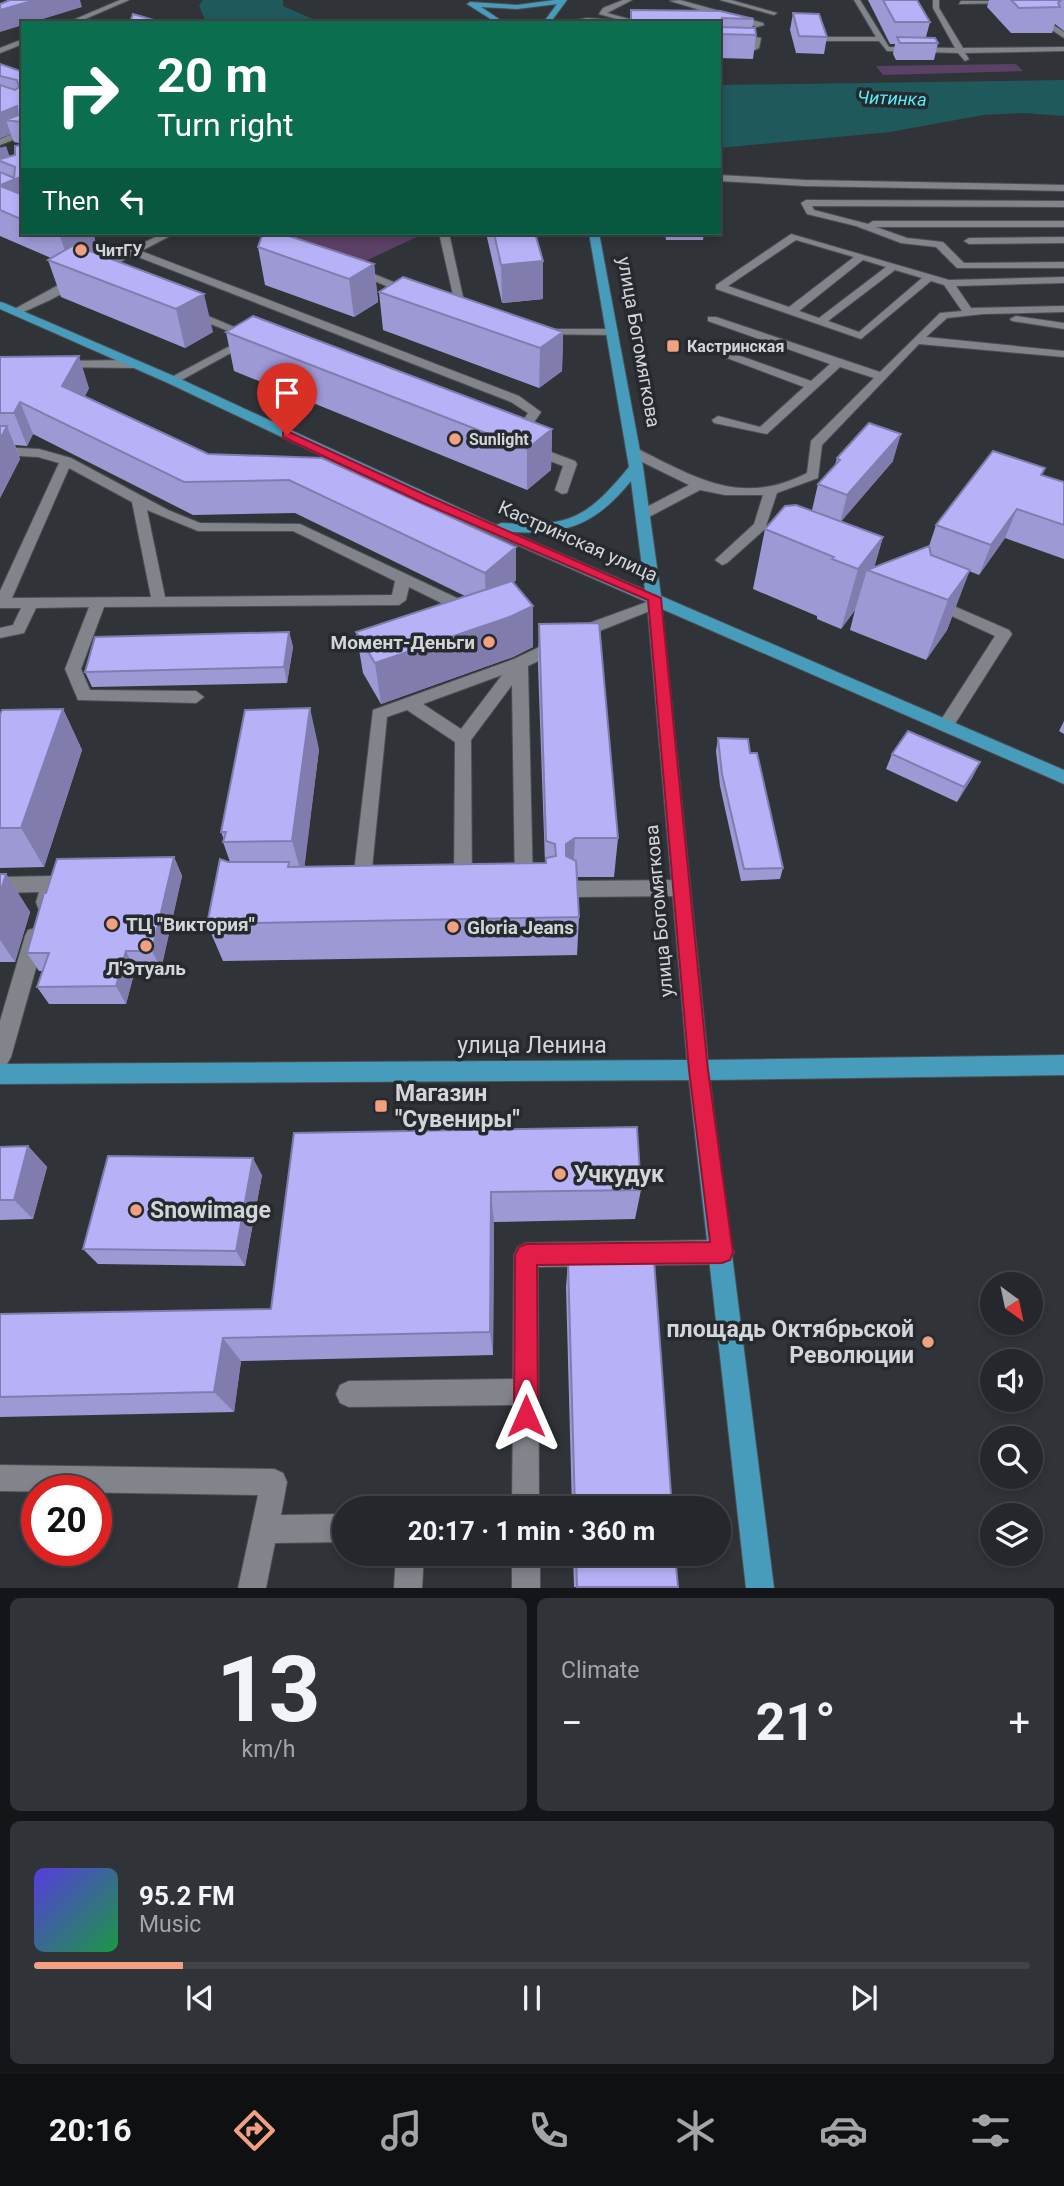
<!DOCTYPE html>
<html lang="en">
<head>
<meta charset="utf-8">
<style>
	body { margin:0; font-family:Roboto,sans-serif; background:#303337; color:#f1f3f6; height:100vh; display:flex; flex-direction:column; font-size:26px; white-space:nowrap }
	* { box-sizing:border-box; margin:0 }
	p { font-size:23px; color:#a3a5a9 }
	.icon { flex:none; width:38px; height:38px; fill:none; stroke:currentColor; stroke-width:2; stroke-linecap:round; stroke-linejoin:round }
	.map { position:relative; height:1588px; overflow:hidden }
	.details { display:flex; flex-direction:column; gap:10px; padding:10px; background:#141518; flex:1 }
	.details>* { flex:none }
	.banner { position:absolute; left:21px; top:21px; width:700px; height:214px; border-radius:0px; box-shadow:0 4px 10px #0003,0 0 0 2px #414447; background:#0b6e4f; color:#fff; overflow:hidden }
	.needle { width:46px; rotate:147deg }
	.buttons { position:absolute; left:980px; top:1272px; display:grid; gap:14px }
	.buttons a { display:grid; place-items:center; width:63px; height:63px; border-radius:50%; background:#24272b; box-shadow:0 4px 10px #0003,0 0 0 2px #414447; font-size:35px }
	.speed { position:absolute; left:21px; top:1475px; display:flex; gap:14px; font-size:35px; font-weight:700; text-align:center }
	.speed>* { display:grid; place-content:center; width:91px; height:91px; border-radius:50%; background:#24272b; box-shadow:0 4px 10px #0003,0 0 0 2px #414447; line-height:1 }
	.speed .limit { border:10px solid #d22; background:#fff; color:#111 }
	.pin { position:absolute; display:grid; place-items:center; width:60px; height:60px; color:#fff; margin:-72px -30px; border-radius:50% 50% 50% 0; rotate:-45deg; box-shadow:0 0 7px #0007 }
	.pin .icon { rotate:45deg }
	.me { position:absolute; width:77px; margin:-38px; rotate:0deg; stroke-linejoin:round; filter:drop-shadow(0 0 5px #0008) }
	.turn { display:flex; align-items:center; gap:24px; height:147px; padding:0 21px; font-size:32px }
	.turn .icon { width:91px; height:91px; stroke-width:2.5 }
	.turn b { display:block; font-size:49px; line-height:60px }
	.then { display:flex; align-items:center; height:66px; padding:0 21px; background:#0003; gap:14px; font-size:26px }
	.big { font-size:52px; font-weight:700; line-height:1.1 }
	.details .widget { flex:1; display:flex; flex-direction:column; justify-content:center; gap:10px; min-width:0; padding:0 24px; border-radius:10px; background:#303337 }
	.details .dial { align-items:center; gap:0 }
	.dial b { font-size:91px; line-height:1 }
	.song { display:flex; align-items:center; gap:21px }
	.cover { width:84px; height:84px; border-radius:10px; background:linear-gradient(135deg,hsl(250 70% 55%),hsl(140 70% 35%)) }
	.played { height:7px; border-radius:4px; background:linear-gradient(90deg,#f2a07f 15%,#414447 15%) }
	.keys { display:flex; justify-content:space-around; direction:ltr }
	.heat { display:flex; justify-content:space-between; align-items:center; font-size:38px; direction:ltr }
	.details .tiles { flex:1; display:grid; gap:10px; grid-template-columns:1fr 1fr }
	.widget:last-child { grid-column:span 2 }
	.trip { position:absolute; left:332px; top:1496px; width:399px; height:70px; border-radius:35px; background:#24272b; box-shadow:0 4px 10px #0003,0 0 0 2px #414447; font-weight:700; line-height:70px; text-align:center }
	.menu { display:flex; height:112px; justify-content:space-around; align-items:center; background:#0e1011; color:#a3a5a9 }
	.menu .icon { width:49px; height:49px }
	.menu .active { color:#f2a07f }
	.menu b { font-size:32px; color:#f1f3f6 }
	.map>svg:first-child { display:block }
</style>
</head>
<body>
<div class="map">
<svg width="1064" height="1588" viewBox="0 0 1064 1588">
	<rect width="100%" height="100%" fill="#303439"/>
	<path fill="#5c4167" d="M1016,64L1023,71L883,75L876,66Z
		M262,233H418L423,234L357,265Z"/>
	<path fill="#1f595c" d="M203,0H283V6L322,23H206L199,5Z
		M1064,80V116L1024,113L983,115L890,132L719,148V85Z"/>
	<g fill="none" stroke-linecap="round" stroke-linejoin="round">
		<g stroke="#4c4f54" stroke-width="2">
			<path id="minor" d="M120,0H129L76,23H66Z
				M623,0H632L607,13L644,23H631L599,14L603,8Z
				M680,0L763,23L764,25L757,27L670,1Z
				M720,0H731L777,13L774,15Z
				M854,0H860L889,47L955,48L933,8V0H939V8L963,48L1064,47V51L965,53L969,59L965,61L958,53L887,51L879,41H824L827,37H876Z
				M961,1H1012L1015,3L959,4Z
				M587,18L616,20L620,22L561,23Z
				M1055,26L1064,32V38L1052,30Z
				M719,29L761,38L759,48L755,50L719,49V45L752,46L754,41L719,33Z
				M23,39V44L0,53V48Z
				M23,130V136L0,145V139Z
				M719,175L805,180L1064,185V191L805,186L719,181Z
				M806,200L1064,201V207L812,206L814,210L868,224L873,221H1064V227H876L907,238L943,242L964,263L1064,262V268H957L936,247L901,243L856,226L807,214L801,203Z
				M164,233H176L141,251L519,396L541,412C533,425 523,437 507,436V430L522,422L528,413L511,402L133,255L50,300L19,314L9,312L86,270Z
				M439,233H449L467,315L457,313Z
				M791,234L949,280L1064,277V283L956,286L971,308L1064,306V312L983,314L947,318L926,337L1064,351V357L919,344L822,445L818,478L777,493L765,529L727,563L722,565L715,560L754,524L763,495H725L700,490L647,518H637V512L689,485L628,455V449H638C696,478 742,507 807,473L811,441L874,378L840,367L767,434L714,423L712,420L718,416L760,427L804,387L727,358V354H735L811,381L830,364L708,321V317H716L880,372L940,313L962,311L944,285L931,281L861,339L716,289V285ZM796,240L854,257L789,307L728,286ZM863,260L886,267L819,318L799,311ZM895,270L922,278L859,332L828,321Z
				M1064,237V243L969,244L964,241L969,238Z
				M354,266L416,291L417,293L408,295L350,271L349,269Z
				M186,310H194L258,337L248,339L186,314Z
				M1016,316L1064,323V329L1012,321L1010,319Z
				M539,329H612L618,332L612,335L535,334L533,332Z
				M228,347L238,349L176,383L166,380Z
				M59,361L134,360L140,364L134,368L55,367L53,365Z
				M532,445L575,461L577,464L567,493L562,494L555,490L563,466L527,452V446Z
				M0,447L39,449L71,458L168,510L200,523L300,524L476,607L479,611L476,615H466L409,587L406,600L399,605L104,607L81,669L90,690L196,691L204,697L196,703L78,700L65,669L89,607L36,608L24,633L0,638V628L13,625L21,608H0V591L59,463L38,457L0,455ZM69,468L132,502L151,597L12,598ZM147,510L198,531H293L395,581L392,595L165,597Z
				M933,597L1009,630L1012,634L951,730L945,732L937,726L995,636L928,605L926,602Z
				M655,599L662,604L660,607L602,630L528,666L533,888L531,893L524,896L517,893L515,888L512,685L471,740L472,889L470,894L463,897L456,894L454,889L455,742L407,710L387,717L370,889L368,894L361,897L354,894L352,889L373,710L514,659L592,622ZM502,675L461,729L423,704Z
				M51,876L58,879L60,884L52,908L45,910L38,908L36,902L39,892L0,893V877Z
				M681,880L688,883L690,888L688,893L681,896L574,897L567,894L565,889L567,884L574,881Z
				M35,928L42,930L45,936L11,1057L7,1064L0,1067V1021L25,936L28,930Z
				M722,1240L730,1244L734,1252L730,1260L722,1264L538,1267L539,1508H512L513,1405L349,1407L340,1403L336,1394L340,1385L349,1381L513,1379L514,1255L518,1247L526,1243Z
				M0,1465L274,1469L283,1473L287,1482L281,1515L345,1514V1542L275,1543L266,1588H238L258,1495L0,1491Z
				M396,1554H424L422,1588H394Z
				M512,1554H540V1588H512Z"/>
		</g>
		<g stroke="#4c4f54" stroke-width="2">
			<path id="major" d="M555,0H567L550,23H543L557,4L517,9L481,7L505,23H497L467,4L470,2L517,5Z
				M589,233H599L643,467L661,596L1064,770V784L662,609L708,1060L1064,1055V1075L710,1080L774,1588H746L689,1080L0,1084V1064L687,1060L647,602L421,503L168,383L0,309V302L4,303L176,377L496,525L502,523C570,527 586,519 629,467ZM631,481L645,590L511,532C567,535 595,525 631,481Z"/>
		</g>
		<use href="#minor" fill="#81858b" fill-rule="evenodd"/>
		<use href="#major" fill="#479cbc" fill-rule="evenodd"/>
	</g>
	<path fill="#9d99d5" d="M868,0H917L930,22L926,37L938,43L934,60H896L893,54L895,44H890Z
		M989,0H1064V31L1055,24L1052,33H1011L987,7Z
		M631,10L754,19L752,28L756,35L753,59L719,58V23H630Z
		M793,13L827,37L824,54L796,53L790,30Z
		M0,64L23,72V144L14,142L11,134L0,138Z
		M23,145V233H93L99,253L98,254L213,332L185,348L61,297L48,260L51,258L0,236V147L10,156L15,155Z
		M486,233H535L543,261V299L502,303Z
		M665,233H704L703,240H666Z
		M258,247L374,264L378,302L354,317L265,285Z
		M379,292L563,332L562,371L539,388L383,330Z
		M226,332L552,429L551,470L527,490L234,371Z
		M0,357L89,388L85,396L208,454L516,547V580L514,582L533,647L513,657L381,704L363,673L356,632L465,596L295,513L193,515L33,434L27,446L15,445L20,459L0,498Z
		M837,458L893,461L841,521L883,537L874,567L929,546L936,525L1042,475L1064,482V559L1005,538L979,575L969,571L947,630L926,660L850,630L855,610L841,629L817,619V616L753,589L765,529L812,510L818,484L835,465Z
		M539,624L618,838L614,877H577L579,917L577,955L223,961L207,924L228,862H230L223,842L224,840L221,832L319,749L304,867L545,863L538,665Z
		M289,632L293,647L287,683L92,687L85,672Z
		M63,709L82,750L44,867L0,868V715Z
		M1064,721V734L1059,731Z
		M718,738L750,753L783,868L780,879L741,881L720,786L716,751Z
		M892,754L980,762L972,778L957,802L886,769Z
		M174,857L182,876L161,969L135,970L126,1004H49L37,987L43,971H39L27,953L46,893Z
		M0,874H6L30,912L15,962H0Z
		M294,1133L641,1190L635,1219L494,1222L493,1355L241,1361L234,1412L0,1417V1314L271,1309Z
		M28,1146L47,1167L33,1219L0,1220V1147Z
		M262,1175L245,1266L98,1264L83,1249Z
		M568,1261L672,1508H572L566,1287Z
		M573,1554H675L678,1587H574Z"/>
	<path fill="#807dae" d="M35,0H80L82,7L30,23H23V25L0,32V4Z
		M17,106L23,122V127L21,122L6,120L11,134L0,138V113Z
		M6,146L13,166L0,161V148Z
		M23,176V210L9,215L0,188V185Z
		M67,233H93L99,253L70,266L60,236Z
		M543,261V299L502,303L501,265Z
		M374,264L378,302L354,317L349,279Z
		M204,294L213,332L185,348L176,309Z
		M563,332L562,371L539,388L540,348Z
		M79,356L89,388L73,418L62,386Z
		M20,402L33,434L27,446L14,413Z
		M7,426L20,459L0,498V439Z
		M552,429L551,470L527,490V449Z
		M901,434L893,461L840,523L847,495Z
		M1017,509L1005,538L979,575L991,545Z
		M883,537L873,572L867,570L855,610L841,629L858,569Z
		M516,547V580L486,606L485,573Z
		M970,570L947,630L926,660L948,600Z
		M533,606V647L513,657L381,704L375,663Z
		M289,632L293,647L287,683L284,667Z
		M310,708L319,749L303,879L292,841Z
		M63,709L82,750L44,867L21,828Z
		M980,762L972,778L957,802L964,787Z
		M575,838L573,877L565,883L566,844Z
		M174,857L182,876L161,969L152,951Z
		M6,874L30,912L15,962L0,940V893Z
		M126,951L135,970L126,1004L116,986Z
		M28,1146L47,1167L33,1219L14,1200Z
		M253,1158L262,1175L245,1266L236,1251Z
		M491,1192L494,1222L493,1355L490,1332Z
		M223,1338L241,1361L234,1412L214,1392Z"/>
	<path fill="#b7b2f8" stroke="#807dae" stroke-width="2" d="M10,0H35L0,10V4Z
		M883,0H917L930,22H895Z
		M1011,0H1061L1058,3L1060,7L1019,8Z
		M631,10L720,11L754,19L722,18L720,27L755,28L756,35L719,34V23H631Z
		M793,13L819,14L827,37L799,36Z
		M133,14L164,23H130Z
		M897,37L935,38L938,43H900Z
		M0,64L23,72V122H21L6,120L18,115L17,106L0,113V85L15,90L19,87L17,80L0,76Z
		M23,145V176L0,185V172L14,178L15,167L0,161V159L15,155V146Z
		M0,186L23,195V220L0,210Z
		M53,233H67L60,236Z
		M263,233H280L374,264L349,279L258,247Z
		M494,233H535L543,261L501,265Z
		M74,245L204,294L176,309L48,260Z
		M403,277L563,332L540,348L379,292Z
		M253,316L552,429L527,449L226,332Z
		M79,356L62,386L208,454L322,458L516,547L485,573L289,480L184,482L20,402L14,413H0V357Z
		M869,423L901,434L847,495L818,484L840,460L837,458Z
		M0,426H7L0,439Z
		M993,451L1045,468L1041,475L1064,482V525L1017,509L991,545L936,525Z
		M796,505L883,537L858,569L832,559L834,557L765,529L785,506Z
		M929,546L931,555L970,570L948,600L867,570Z
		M512,581L533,606L512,616L375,663L356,632Z
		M599,623L618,838H575L566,844V856L576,861L579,917L207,924L220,859L228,862H289L288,867L546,863V858L556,856L555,844L546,841L539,624Z
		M289,632L284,667L85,672L95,637Z
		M310,708L292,841L223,842L226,832H221L245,710Z
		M63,709L21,828H0V715L2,710Z
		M908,731L980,762L964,787L892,754Z
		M718,738L748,739L750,753H757L783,868L744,869L722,774Z
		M174,857L152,951H126L116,986L37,987L49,953H27L44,893H46L57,859Z
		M0,874H6L0,893Z
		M637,1127L641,1190L491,1192L490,1332L223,1338L214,1392L0,1397V1314L271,1309L294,1133Z
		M28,1146L14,1200H0V1147Z
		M108,1156L253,1158L236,1251L83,1249Z
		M654,1260L672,1508H575L568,1261Z
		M576,1554H675L678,1587H577Z"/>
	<path fill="#e11d48" stroke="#92132f" stroke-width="2" d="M287,431L430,497L661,598L708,1070L733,1252L730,1260L722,1263L537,1265L538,1416L535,1424L526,1427L518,1424L514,1416L515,1255L519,1247L526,1244L710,1242L689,1070L648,600L421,502L283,437V432Z"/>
	<g fill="#f2a07f" stroke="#262a2f" stroke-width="2.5">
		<circle cx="81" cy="250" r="7"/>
		<rect x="666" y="339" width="14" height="14" rx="3.5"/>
		<circle cx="455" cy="439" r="7"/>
		<circle cx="489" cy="642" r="7"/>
		<circle cx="112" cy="924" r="7"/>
		<circle cx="453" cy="927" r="7"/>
		<circle cx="146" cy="946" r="7"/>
		<rect x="374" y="1099" width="14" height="14" rx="3.5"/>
		<circle cx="560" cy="1174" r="7"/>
		<circle cx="136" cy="1210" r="7"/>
		<circle cx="928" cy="1342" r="7"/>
	</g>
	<g text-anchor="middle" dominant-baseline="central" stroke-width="7" stroke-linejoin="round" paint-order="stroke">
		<g font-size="16" font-weight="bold" fill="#d3d6d9" stroke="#262a2f" text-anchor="start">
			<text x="95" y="250">ЧитГУ</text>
			<text x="687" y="346">Кастринская</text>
			<text x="469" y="439">Sunlight</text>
		</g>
		<g font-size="18" font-style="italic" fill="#54f0f8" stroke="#262a2f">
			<text transform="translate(892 98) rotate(2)">Читинка</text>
		</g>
		<g font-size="19" fill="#d3d6d9" stroke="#262a2f">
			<text transform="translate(639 342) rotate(80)">улица Богомягкова</text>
			<text transform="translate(578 541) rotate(24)">Кастринская улица</text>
			<text transform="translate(659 911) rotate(-95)">улица Богомягкова</text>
		</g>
		<g font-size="19" font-weight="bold" fill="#d3d6d9" stroke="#262a2f" text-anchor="start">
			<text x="475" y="642" text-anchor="end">Момент-Деньги</text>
			<text x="126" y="924">ТЦ "Виктория"</text>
			<text x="467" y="927">Gloria Jeans</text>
			<text x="146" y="968" text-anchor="middle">Л'Этуаль</text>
		</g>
		<g font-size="23" fill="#d3d6d9" stroke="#262a2f">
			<text x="532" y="1045">улица Ленина</text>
		</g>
		<g font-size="23" font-weight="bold" fill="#d3d6d9" stroke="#262a2f" text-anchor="start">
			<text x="395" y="1093">Магазин<tspan x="395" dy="26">"Сувениры"</tspan></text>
			<text x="574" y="1174">Учкудук</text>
			<text x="150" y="1210">Snowimage</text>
			<text x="914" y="1329" text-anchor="end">площадь Октябрьской<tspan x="914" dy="26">Революции</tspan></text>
		</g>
	</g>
</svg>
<div class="buttons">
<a><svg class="needle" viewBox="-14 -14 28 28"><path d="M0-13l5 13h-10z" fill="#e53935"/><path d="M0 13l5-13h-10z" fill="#a3a5a9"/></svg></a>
<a><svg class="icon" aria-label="sound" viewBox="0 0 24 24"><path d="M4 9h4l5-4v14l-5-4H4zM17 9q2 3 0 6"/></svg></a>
<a><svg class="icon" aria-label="search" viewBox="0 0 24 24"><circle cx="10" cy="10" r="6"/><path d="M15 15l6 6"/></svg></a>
<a><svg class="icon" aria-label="layers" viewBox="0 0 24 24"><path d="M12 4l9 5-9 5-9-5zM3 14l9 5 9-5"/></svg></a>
</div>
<div class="speed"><div class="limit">20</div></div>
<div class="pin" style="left:287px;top:435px;background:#d93025"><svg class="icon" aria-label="arrive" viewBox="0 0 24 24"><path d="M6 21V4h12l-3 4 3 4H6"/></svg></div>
<svg class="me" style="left:526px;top:1416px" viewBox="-20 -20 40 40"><path d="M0-17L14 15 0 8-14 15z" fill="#e11d48" stroke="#fff" stroke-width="4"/></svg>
<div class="trip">20:17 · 1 min · 360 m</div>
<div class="banner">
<div class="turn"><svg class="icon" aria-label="right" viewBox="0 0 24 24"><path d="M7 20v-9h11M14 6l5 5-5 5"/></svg><div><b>20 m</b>Turn right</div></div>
<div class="then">Then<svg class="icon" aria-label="left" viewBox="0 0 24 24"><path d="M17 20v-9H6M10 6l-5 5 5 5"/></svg></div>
</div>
</div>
<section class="details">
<div class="tiles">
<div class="widget dial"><b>13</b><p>km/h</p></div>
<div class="widget"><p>Climate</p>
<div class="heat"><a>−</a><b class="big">21°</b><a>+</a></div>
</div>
<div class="widget">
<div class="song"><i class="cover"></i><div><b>95.2 FM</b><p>Music</p></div></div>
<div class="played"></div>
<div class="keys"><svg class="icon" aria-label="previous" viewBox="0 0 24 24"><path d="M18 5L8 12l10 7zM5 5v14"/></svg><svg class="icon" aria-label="pause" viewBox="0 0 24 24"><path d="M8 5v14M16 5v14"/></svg><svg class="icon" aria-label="next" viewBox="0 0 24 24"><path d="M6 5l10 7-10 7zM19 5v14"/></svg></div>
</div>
</div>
</section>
<nav class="menu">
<b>20:16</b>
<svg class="icon active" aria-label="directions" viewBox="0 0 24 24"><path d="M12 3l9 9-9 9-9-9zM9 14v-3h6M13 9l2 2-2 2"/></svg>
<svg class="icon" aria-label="music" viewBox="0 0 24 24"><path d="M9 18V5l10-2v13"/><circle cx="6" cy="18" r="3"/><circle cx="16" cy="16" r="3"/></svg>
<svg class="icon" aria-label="phone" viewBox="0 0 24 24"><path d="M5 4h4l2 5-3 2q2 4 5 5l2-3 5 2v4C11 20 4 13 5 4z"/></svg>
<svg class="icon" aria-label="climate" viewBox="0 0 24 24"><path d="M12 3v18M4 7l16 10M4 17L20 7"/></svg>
<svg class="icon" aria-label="car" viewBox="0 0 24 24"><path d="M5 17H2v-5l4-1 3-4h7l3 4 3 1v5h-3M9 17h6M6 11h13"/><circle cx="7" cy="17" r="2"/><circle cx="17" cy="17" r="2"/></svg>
<svg class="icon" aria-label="filters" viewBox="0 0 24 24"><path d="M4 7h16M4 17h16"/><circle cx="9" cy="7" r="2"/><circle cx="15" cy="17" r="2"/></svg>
</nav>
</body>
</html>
